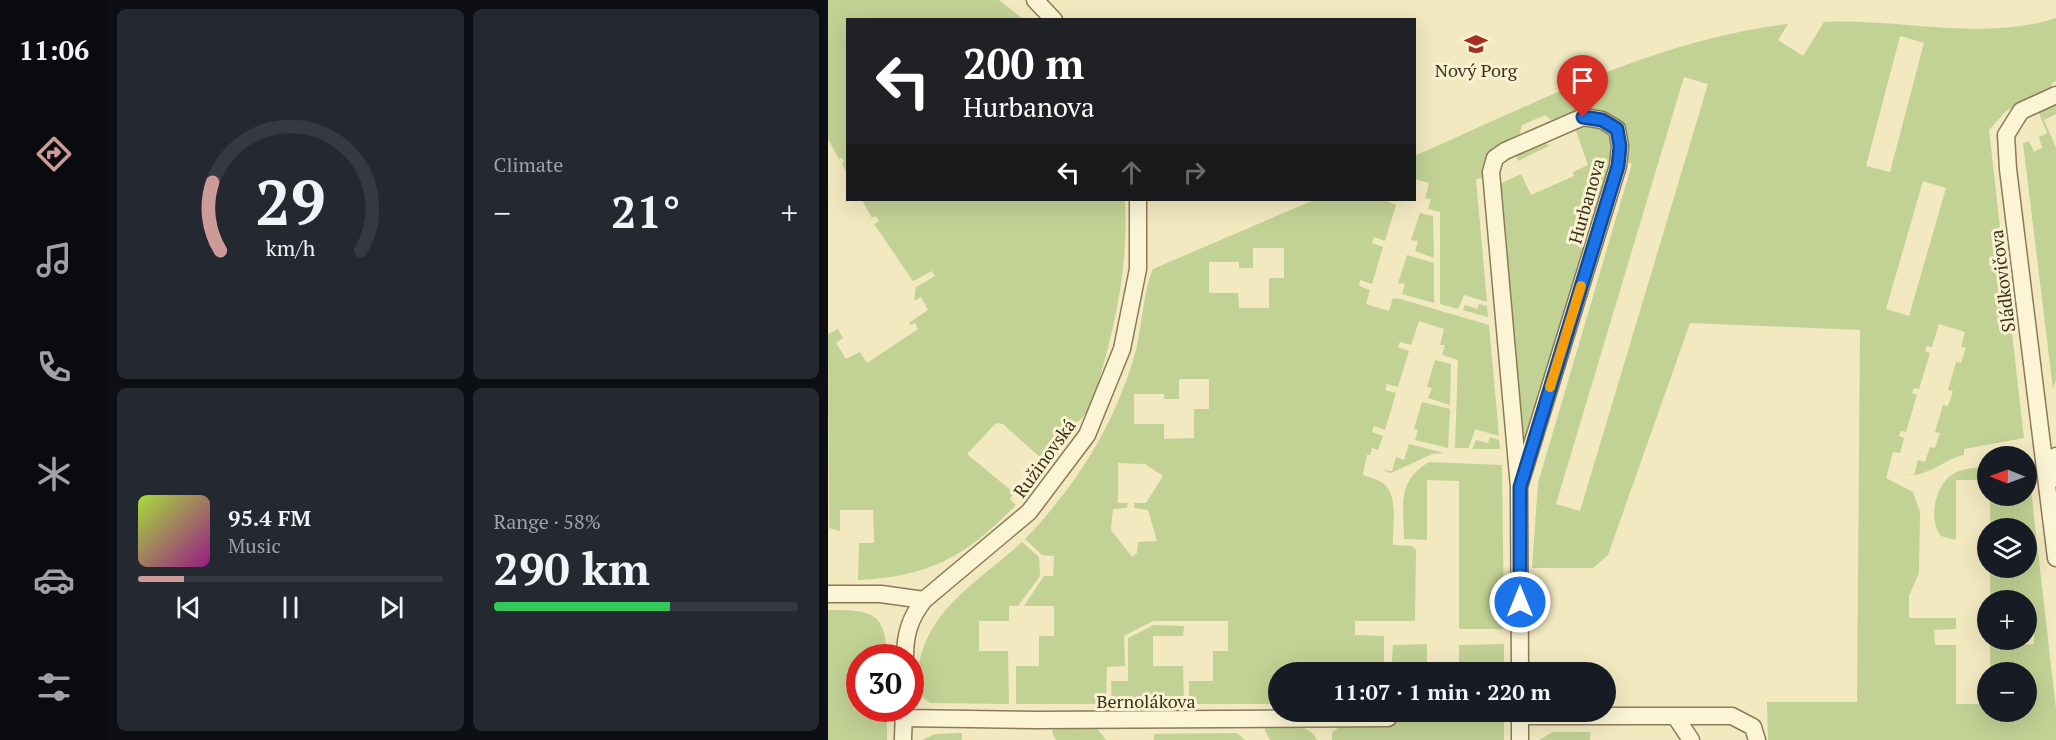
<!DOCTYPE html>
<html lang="en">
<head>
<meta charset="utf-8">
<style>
	body { margin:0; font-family:"PT Serif",serif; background:#242831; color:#f1f3f6; height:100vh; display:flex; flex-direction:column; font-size:22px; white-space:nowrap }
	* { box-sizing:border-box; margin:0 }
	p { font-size:20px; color:#9ea1a6 }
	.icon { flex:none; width:33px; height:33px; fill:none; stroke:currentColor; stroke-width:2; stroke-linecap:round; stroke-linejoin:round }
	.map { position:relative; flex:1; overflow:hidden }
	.side { display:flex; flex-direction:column; gap:9px; padding:9px; background:#0d0f14; width:720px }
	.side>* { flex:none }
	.hud { position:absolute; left:18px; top:18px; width:570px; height:183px; border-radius:0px; box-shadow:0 6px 24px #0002; background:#202124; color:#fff; overflow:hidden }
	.needle { width:39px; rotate:271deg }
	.fabs { position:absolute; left:1149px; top:446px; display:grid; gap:12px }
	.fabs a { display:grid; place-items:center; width:60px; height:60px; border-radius:50%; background:#171b24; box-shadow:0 6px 24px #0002; font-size:30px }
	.speed { position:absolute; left:18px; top:644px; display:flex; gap:12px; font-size:30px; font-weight:700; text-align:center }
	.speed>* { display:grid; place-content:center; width:78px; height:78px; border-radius:50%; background:#171b24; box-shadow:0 6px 24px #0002; line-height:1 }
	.speed .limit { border:9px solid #d22; background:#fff; color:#111 }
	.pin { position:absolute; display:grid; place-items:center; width:51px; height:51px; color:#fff; margin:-62px -26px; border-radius:50% 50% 50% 0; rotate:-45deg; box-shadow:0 0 6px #0007 }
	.pin .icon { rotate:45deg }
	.me { position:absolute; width:66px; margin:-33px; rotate:0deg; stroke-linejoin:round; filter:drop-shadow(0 0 4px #0008) }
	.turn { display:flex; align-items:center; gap:21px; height:126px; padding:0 18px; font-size:27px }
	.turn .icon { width:78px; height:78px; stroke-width:2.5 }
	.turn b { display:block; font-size:42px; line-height:51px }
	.lanes { display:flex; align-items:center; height:57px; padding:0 18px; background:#0003; justify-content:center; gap:30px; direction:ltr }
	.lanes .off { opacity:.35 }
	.big { font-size:45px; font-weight:600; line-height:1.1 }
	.side .tile { flex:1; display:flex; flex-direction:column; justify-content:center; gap:9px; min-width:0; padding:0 21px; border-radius:9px; background:#242831 }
	.side .dial { align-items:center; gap:0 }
	.dial svg { height:156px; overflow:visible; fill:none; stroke:#363941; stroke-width:7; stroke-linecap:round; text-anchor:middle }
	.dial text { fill:#f1f3f6; stroke:none }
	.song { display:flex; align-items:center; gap:18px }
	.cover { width:72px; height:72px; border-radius:9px; background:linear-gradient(135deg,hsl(80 70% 55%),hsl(310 70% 35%)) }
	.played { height:6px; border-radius:3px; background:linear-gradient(90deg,#cd9b97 15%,#363941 15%) }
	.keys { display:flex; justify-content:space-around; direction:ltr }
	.heat { display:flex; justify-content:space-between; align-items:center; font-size:33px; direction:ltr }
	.charge { height:9px; border-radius:4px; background:linear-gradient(90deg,#34c759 58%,#363941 0) }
	.side .tiles { flex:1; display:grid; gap:9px; grid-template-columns:repeat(2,1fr) }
	.trip { position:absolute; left:440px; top:662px; width:348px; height:60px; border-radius:30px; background:#171b24; box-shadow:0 6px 24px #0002; font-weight:600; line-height:60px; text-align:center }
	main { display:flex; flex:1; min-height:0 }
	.menu { display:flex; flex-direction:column; width:108px; justify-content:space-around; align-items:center; background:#090b0e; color:#9ea1a6 }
	.menu .icon { width:42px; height:42px }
	.menu .current { color:#cd9b97 }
	.menu b { font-size:27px; color:#f1f3f6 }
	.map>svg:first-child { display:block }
</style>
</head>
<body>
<main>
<nav class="menu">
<b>11:06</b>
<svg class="icon current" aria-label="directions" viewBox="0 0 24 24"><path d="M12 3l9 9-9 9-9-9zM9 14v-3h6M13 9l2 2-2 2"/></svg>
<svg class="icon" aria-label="music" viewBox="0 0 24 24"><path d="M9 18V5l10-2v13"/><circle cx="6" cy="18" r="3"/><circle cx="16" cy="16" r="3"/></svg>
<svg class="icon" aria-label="phone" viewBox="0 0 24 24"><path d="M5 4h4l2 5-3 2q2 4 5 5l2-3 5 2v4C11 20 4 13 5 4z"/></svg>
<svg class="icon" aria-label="climate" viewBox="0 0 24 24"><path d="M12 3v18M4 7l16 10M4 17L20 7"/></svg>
<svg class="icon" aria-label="car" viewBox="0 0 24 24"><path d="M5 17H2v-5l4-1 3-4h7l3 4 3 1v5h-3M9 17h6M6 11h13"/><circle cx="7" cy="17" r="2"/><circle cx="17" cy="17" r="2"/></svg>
<svg class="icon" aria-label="filters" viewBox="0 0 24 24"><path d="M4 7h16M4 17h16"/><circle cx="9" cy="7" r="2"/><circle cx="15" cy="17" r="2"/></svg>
</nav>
<section class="side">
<div class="tiles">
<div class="tile dial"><svg viewBox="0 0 100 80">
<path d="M14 69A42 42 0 1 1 86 69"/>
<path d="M14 69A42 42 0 0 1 10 34" stroke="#cd9b97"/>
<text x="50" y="56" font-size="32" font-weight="700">29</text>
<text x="50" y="72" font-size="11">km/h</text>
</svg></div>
<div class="tile"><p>Climate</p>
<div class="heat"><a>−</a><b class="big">21°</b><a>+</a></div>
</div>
<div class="tile">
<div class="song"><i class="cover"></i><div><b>95.4 FM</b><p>Music</p></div></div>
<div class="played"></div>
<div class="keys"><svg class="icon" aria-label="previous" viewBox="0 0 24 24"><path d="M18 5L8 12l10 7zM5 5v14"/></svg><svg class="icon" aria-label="pause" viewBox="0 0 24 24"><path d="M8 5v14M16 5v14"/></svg><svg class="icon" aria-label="next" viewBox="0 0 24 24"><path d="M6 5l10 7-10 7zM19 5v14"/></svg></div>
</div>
<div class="tile"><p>Range · 58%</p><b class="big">290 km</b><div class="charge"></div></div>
</div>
</section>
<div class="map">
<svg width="1228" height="740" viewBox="0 0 1228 740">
	<rect width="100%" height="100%" fill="#f2e9c1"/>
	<path fill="#c2d194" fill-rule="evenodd" d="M0,0H171L195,19L20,20L19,174L14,163L16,162L14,158L11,159L0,139Z
		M1228,18V81L1224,83L1223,90L1178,111L1161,130L1196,438L1136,449V455C1113,460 1100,479 1075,474L1086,475L1090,460L1097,462L1102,447L1107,448L1112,433L1107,432L1115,405L1120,406L1125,391L1120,390L1128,362L1133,363L1138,348L1133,347L1137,332L1111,324L1104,347L1099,346L1097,351L1102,353L1091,389L1086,388L1084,393L1089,395L1078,432L1073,431L1071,436L1076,438L1072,453L1065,452L1058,478L1085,492L1092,512L1091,573L1081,596V618H1128V629L1106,630L1107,645H1128V704H1159L1160,711H1198V672H1162V645L1206,644V629L1199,628L1198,600H1162V567H1198V528H1162V495H1198L1200,464L1228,709V740H940L939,702H1029L1032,330L862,323L780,555L765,568H704L710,483L804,164L799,162C801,151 797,145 793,135C791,130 789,122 785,118C770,100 740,113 723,120L717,115L694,125L692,134C671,143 657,154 654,178L648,179L659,302L636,295L630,309L612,304V212L600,209L603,199L597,198L601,183L587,179L586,156C708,103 827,40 960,24L950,40L975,56L996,22C1071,18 1156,42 1228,18ZM1072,36L1096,43L1062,172L1038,166ZM856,77L880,84L752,511L728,504ZM1095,181L1118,188L1081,316L1058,309Z
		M1228,103V114L1216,120L1228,148V380L1225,389L1195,143L1201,141L1206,152L1214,148L1211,137L1219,133L1210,111Z
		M767,124L779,132L786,152L698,439L694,441L672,184L693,174L703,195L746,176L745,172L760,165L746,125Z
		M714,138L721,146L690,161L687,152Z
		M34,200H297C301,271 285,334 265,401C255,421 248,423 231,435C224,441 219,452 214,459L175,424L168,423L139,454L186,493L182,499L188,505C138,556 102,577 30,580L31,543H46L45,510H12V531L1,528L0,334L10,329L15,338L8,343L18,359L32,352L39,363L90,329L87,323L82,325L81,323L100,310L93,297L86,301L88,287L107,276L104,271L85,281L46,224L51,221L48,216L44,218Z
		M486,200H557L568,205L557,241L546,237L544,243L555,247L544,284L532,280L531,286L542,290L538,304L561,311L565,298L572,299L661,325L671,436L647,429L641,448H627L630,360L614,355L617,345H612L616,329L591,321L583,345L572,342L570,347L581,351L570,387L559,384L557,390L568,393L557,430L546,426L544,432L555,436L550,450L544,448L542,455H539L535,475C541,477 548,479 553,482C572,493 564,527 565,545L584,546L588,550L587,621H527V635L556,636V671L450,672V704H361V681H385V651H400V621H325L296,636L297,666L279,667L278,704H188V666H211V636H226V606H196L216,576H225L226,556L214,555L197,539C249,485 288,423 308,350C313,330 317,284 325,269ZM425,248H456V278H441V308H411L410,293H381V262H411V268H425ZM351,379H381V409H366V438L336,439V424H306V394H336V399H351ZM290,463L317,464L335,476L318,503H306V508L320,510L329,541L310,542L309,553L304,557L283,530L285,509L299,508L300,503H290Z
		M592,213L605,216L606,258L587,251L590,241L583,240Z
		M579,255L606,263V303L574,294L577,284L570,283Z
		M651,304L659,306L660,317L635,310L637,305L649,309Z
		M607,360L623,364L622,405L600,398L604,388L599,387Z
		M594,402L622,409L620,448L587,440L590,430L586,429Z
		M662,437L671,440L672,449H644L648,440L660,443Z
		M581,444L616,453L604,454L563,473L553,470L564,471L568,457L576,460Z
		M601,462L674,465L676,629H631V481L599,480V540L576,539C576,505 568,482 601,462Z
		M1159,466V480H1128V540L1113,536C1099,520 1108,482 1127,473C1136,468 1149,468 1159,466Z
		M194,542L211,557L212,576L190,606H181V621H151V651H180L181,704L103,703C89,696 88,687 90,672C97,609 152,581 194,542Z
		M0,610C41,610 58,610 59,657H32V708H59V740H0Z
		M326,625L356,626L355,636H325V666H355L356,704H284L283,681H300V638Z
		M599,644V672H563L565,645Z
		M676,644V672H631V645Z
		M561,711H676V740H504V733L512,726Z
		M438,726C456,726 479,720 489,740H442L437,730Z
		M227,727H268L278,740H228L224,732Z
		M725,732H762V740H711Z
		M134,733V740H94L107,734Z
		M409,733L417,740H326V734Z"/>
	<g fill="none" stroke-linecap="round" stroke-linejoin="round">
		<g stroke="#8d7a57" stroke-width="19">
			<path id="minor" d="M207,0L226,20
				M1228,95L1193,111L1178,135L1180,169L1228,558
				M1221,482L1228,456
				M691,487L790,166L792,146L789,129L774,120L755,117L677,151L667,158L663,172L691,487L692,672
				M0,594H53L96,600
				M77,657C77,634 82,618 96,600L201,512L259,435L294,349L310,269V200
				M692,716H904L925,727L929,740
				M847,716L863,740
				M76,718L208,720L560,718
				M75,740L76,708
				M692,740V711"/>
		</g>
		<use href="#minor" stroke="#fbf5d5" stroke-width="16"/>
	</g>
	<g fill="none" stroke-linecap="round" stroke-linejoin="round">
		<g stroke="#114b97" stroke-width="15">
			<path id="route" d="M692,602V487L790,166L792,146L789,129L774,120L755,117"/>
		</g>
		<use href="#route" stroke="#1a73e8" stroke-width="10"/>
		<path stroke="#f59e0b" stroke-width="10" d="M722,387L753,286"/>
	</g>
	<defs>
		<g id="school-bare" transform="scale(1.8)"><path d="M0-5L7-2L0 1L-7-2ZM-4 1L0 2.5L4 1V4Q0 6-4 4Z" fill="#a13022" stroke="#f8f2d1" stroke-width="2.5" paint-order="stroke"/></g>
	</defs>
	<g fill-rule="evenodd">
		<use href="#school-bare" x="648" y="44"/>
	</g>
	<g text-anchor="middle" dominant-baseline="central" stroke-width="6" stroke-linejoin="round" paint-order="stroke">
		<g font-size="18" fill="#3b2f1c" stroke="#f8f2d1">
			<text x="648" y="70">Nový Porg</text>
		</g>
		<g font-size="18" fill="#3b2f1c" stroke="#f8f2d1">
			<text transform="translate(758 201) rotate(-74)">Hurbanova</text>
			<text transform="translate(1174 281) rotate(-97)">Sládkovičova</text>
			<text transform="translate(216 458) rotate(-54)">Ružinovská</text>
			<text x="318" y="701">Bernolákova</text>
		</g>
	</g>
</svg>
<div class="fabs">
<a><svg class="needle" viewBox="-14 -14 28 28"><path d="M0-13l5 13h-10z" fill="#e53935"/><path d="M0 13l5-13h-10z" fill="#9ea1a6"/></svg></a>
<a><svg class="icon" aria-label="layers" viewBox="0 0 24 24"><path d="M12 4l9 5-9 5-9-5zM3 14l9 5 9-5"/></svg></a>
<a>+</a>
<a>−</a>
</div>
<div class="speed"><div class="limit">30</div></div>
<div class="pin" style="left:755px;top:117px;background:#d93025"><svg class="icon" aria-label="arrive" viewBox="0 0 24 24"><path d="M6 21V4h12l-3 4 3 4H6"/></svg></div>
<svg class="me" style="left:692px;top:602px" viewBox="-20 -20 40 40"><circle r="17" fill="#1a73e8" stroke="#fff" stroke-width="3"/><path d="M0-11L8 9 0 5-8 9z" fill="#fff"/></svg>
<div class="trip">11:07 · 1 min · 220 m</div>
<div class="hud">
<div class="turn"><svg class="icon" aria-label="left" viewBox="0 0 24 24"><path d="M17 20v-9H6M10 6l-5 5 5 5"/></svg><div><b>200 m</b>Hurbanova</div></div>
<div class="lanes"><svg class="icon" aria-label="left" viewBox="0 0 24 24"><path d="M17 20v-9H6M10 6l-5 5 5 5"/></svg><svg class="icon off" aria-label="ahead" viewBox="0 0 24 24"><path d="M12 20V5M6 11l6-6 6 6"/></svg><svg class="icon off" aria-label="right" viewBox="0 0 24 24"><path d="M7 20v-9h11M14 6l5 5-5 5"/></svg></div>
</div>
</div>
</main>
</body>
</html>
